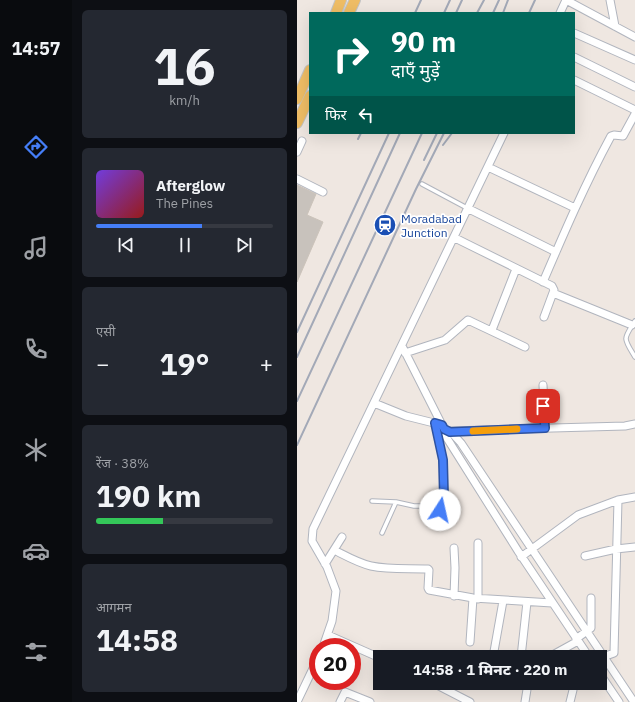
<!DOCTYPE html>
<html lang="hi">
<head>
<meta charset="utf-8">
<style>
	body { margin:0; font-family:"IBM Plex Sans","Noto Sans Devanagari",sans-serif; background:#242831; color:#f1f3f6; height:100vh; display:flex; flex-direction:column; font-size:15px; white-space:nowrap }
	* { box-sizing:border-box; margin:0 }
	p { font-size:13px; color:#9ea1a6 }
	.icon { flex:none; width:22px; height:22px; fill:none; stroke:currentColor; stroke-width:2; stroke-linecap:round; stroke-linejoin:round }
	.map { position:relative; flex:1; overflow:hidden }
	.details { display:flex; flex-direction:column; gap:10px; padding:10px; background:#0d0f14; width:225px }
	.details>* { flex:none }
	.hud { position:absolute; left:12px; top:12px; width:266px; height:122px; border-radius:0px; box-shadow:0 4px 16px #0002; background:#00695c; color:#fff; overflow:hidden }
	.speed { position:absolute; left:12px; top:638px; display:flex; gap:8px; font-size:20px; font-weight:700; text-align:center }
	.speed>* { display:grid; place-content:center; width:52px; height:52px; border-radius:50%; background:#171b24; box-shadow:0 4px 16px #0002; line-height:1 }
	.speed .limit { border:6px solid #d22; background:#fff; color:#111 }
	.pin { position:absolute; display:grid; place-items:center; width:34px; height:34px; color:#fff; margin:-17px; border-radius:8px; box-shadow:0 2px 6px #0006 }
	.me { position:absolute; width:44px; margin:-22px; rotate:10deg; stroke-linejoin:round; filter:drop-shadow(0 0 3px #0008) }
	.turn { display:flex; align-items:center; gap:14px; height:84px; padding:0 16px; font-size:18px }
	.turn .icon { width:52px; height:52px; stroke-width:2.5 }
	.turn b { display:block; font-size:28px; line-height:34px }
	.then { display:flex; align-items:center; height:38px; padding:0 16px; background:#0003; gap:8px; font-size:15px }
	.big { font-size:30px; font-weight:800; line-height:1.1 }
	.details .card { flex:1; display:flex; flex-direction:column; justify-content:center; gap:6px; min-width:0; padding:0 14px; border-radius:6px; background:#242831 }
	.details .dial { align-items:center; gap:0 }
	.dial b { font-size:52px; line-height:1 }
	.song { display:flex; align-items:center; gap:12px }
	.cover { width:48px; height:48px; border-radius:6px; background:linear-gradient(135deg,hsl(260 70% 55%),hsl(0 70% 35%)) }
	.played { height:4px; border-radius:2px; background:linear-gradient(90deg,#457ef7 60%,#363941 60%) }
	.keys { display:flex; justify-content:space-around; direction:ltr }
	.heat { display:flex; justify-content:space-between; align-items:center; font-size:22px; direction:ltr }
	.charge { height:6px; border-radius:3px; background:linear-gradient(90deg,#34c759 38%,#363941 0) }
	.trip { position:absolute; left:76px; top:650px; width:234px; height:40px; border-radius:0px; background:#171b24; box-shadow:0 4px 16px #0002; font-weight:800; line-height:40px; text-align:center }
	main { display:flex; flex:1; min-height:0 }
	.menu { display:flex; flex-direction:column; width:72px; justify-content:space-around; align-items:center; background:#090b0e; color:#9ea1a6 }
	.menu .icon { width:28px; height:28px }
	.menu .current { color:#457ef7 }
	.menu b { font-size:18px; color:#f1f3f6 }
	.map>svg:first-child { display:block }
</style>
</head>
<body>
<main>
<nav class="menu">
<b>14:57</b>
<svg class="icon current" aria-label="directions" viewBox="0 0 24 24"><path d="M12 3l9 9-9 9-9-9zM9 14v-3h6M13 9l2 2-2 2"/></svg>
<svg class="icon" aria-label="music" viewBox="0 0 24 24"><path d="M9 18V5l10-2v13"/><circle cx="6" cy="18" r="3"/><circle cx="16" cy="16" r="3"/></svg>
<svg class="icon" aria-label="phone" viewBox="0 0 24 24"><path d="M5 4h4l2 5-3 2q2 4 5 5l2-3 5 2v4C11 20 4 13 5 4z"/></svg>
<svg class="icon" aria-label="climate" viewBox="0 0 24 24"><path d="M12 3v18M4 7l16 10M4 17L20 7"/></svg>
<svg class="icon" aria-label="car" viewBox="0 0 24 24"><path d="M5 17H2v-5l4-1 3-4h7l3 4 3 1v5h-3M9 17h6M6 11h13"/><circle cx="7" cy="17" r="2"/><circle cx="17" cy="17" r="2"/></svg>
<svg class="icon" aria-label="filters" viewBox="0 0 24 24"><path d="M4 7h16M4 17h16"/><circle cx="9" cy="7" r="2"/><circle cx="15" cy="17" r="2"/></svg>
</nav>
<section class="details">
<div class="card dial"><b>16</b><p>km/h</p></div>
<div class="card">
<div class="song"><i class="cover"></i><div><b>Afterglow</b><p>The Pines</p></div></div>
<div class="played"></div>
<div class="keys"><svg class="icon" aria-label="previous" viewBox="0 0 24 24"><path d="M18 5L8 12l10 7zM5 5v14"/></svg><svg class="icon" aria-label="pause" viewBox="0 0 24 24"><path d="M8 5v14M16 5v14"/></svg><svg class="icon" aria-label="next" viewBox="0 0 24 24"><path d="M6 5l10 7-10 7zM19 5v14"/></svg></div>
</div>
<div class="card"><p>एसी</p>
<div class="heat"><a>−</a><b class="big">19°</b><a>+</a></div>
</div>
<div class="card"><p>रेंज · 38%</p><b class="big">190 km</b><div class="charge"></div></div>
<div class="card"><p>आगमन</p><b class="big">14:58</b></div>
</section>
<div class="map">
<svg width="338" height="702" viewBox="0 0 338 702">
	<rect width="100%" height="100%" fill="#efe7e1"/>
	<path fill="#c8c2bc" stroke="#cbc3ba" d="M0,185L19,194L10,215L26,222L0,282Z"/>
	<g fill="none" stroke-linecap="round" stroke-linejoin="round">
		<g stroke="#b1b5be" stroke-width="5.5">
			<path id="service" d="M125,184L170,208
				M338,321C326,340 326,337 338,357
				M75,501L99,502L117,506H130L143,510L147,498L146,460L138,423
				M85,533L99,502"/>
		</g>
		<g stroke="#b1b5be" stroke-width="9">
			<path id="minor" d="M313,0L318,26
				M263,13L269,0L338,37
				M277,33L338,60
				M277,57L338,87
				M277,80L338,110
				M0,152L5,141
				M191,167L278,208
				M0,179L26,192
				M172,209L259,252
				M158,238L255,286L257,290L247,317
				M246,282C267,233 288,184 314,136L317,135L326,136L338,114
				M256,293L335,325
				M195,330L219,269
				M105,346L145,425L148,435L221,551L292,657
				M108,353L148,340L171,320L228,347
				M246,385L248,428
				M77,403L109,416L145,425
				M147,429L153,431L164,443L337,702
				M153,431L328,426L338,424
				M181,543V599
				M157,548L158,568L157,596
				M37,550C49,556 61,563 74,566C93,570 112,568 131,569L132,570L131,588L132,590L176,598L255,603
				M288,556L319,549L338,547
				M224,557L281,515L321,500L338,497
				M28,564L45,537
				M31,635L83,658
				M279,639L294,628V598
				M173,642L176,598
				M26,647L35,621L39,591L30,567L15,541L16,529L207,133
				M196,657L206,601
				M224,657L230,602
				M252,657L281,641
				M306,657L317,653L321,500
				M303,674L322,702
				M136,683L173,702
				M0,702L21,658
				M43,702L48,692L73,702
				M228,702L231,683
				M273,702L276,690"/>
		</g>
		<g stroke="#c4c4c4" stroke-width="12">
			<path id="primary" d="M39,13L44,0
				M52,13L58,0
				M0,99L13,70
				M0,123L13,96"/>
		</g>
		<use href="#service" stroke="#fff" stroke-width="3.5"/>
		<use href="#minor" stroke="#fff" stroke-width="7"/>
		<use href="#primary" stroke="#efbd65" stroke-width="10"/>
		<path stroke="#a3a9b7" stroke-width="2" d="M118,13L124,0
			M147,13L153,0
			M159,13L165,0
			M180,13L187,0
			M196,13L202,0
			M206,13L211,0
			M232,13L238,0
			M61,139L64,133
			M146,145L155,133
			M127,160L140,133
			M0,332L92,133
			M0,357L103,133
			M0,401L125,133
			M0,445L119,189L147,133"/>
	</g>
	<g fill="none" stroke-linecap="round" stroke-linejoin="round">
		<g stroke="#2d52a1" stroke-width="10">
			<path id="route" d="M143,510L147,498L146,460L138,423L145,425L147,429L153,432L248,428L246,406"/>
		</g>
		<use href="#route" stroke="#457ef7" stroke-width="7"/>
		<path stroke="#f59e0b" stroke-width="7" d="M176,431L220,429"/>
	</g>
	<defs>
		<g id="station-disc" transform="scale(1.15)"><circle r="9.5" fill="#1a4fb4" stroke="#fff"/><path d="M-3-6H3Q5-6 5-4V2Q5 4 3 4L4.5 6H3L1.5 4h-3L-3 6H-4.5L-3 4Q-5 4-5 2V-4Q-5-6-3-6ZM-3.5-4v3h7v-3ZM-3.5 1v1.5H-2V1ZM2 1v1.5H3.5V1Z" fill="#fff"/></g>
	</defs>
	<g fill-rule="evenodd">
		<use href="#station-disc" x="88" y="225"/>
	</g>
	<g text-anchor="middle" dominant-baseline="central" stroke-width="3.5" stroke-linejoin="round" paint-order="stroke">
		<g font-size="12" fill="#164399" stroke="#fff" text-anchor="start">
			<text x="104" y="218">Moradabad<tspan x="104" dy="14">Junction</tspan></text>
		</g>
	</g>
</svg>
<div class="speed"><div class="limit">20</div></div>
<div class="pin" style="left:246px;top:406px;background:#d93025"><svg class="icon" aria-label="arrive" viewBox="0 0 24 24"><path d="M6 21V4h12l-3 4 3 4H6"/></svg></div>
<svg class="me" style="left:143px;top:510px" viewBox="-20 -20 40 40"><circle r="19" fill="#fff"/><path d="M0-13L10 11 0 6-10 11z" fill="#457ef7"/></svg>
<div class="trip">14:58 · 1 मिनट · 220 m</div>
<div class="hud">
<div class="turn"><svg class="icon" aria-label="right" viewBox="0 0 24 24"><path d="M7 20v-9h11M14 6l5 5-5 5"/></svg><div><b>90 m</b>दाएँ मुड़ें</div></div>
<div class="then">फिर<svg class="icon" aria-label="left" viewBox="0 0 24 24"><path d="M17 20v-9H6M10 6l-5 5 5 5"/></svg></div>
</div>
</div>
</main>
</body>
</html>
